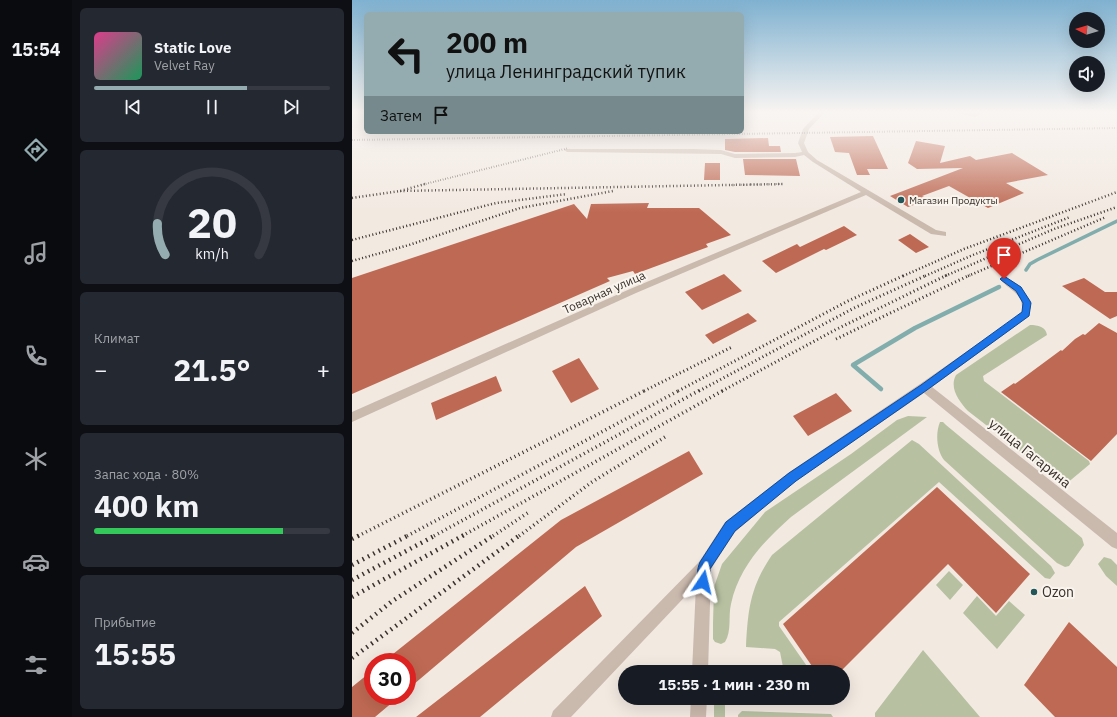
<!DOCTYPE html>
<html lang="ru">
<head>
<meta charset="utf-8">
<style>
	body { margin:0; font-family:"IBM Plex Sans",sans-serif; background:#242831; color:#f1f3f6; height:100vh; display:flex; flex-direction:column; font-size:15px; white-space:nowrap }
	* { box-sizing:border-box; margin:0 }
	p { font-size:13px; color:#9ea1a6 }
	.icon { flex:none; width:22px; height:22px; fill:none; stroke:currentColor; stroke-width:2; stroke-linecap:round; stroke-linejoin:round }
	.map { position:relative; flex:1; overflow:hidden }
	.drawer { display:flex; flex-direction:column; gap:8px; padding:8px; background:#0d0f14; width:280px }
	.drawer>* { flex:none }
	.banner { position:absolute; left:12px; top:12px; width:380px; height:122px; border-radius:6px; box-shadow:0 4px 16px #0002; background:#94acaf; color:#111; overflow:hidden }
	.needle { width:26px; rotate:275deg }
	.tools { position:absolute; left:717px; top:12px; display:grid; gap:8px }
	.tools a { display:grid; place-items:center; width:36px; height:36px; border-radius:50%; background:#171b24; box-shadow:0 4px 16px #0002; font-size:20px }
	.speed { position:absolute; left:12px; top:653px; display:flex; gap:8px; font-size:20px; font-weight:700; text-align:center }
	.speed>* { display:grid; place-content:center; width:52px; height:52px; border-radius:50%; background:#171b24; box-shadow:0 4px 16px #0002; line-height:1 }
	.speed .limit { border:6px solid #d22; background:#fff; color:#111 }
	.pin { position:absolute; display:grid; place-items:center; width:34px; height:34px; color:#fff; margin:-41px -17px; border-radius:50% 50% 50% 0; rotate:-45deg; box-shadow:0 0 4px #0007 }
	.pin .icon { rotate:45deg }
	.me { position:absolute; width:44px; margin:-22px; rotate:10deg; stroke-linejoin:round; filter:drop-shadow(0 0 3px #0008) }
	.turn { display:flex; align-items:center; gap:14px; height:84px; padding:0 16px; font-size:18px }
	.turn .icon { width:52px; height:52px; stroke-width:2.5 }
	.turn b { display:block; font-size:28px; line-height:34px }
	.then { display:flex; align-items:center; height:38px; padding:0 16px; background:#0003; gap:8px; font-size:15px }
	.big { font-size:30px; font-weight:700; line-height:1.1 }
	.drawer .tile { flex:1; display:flex; flex-direction:column; justify-content:center; gap:6px; min-width:0; padding:0 14px; border-radius:6px; background:#242831 }
	.drawer .dial { align-items:center; gap:0 }
	.dial svg { height:104px; overflow:visible; fill:none; stroke:#363941; stroke-width:7; stroke-linecap:round; text-anchor:middle }
	.dial text { fill:#f1f3f6; stroke:none }
	.song { display:flex; align-items:center; gap:12px }
	.cover { width:48px; height:48px; border-radius:6px; background:linear-gradient(135deg,hsl(330 70% 55%),hsl(150 70% 35%)) }
	.played { height:4px; border-radius:2px; background:linear-gradient(90deg,#94acaf 65%,#363941 65%) }
	.keys { display:flex; justify-content:space-around; direction:ltr }
	.heat { display:flex; justify-content:space-between; align-items:center; font-size:22px; direction:ltr }
	.charge { height:6px; border-radius:3px; background:linear-gradient(90deg,#34c759 80%,#363941 0) }
	.trip { position:absolute; left:266px; top:665px; width:232px; height:40px; border-radius:20px; background:#171b24; box-shadow:0 4px 16px #0002; font-weight:700; line-height:40px; text-align:center }
	main { display:flex; flex:1; min-height:0 }
	.tabs { display:flex; flex-direction:column; width:72px; justify-content:space-around; align-items:center; background:#090b0e; color:#9ea1a6 }
	.tabs .icon { width:28px; height:28px }
	.tabs .current { color:#94acaf }
	.tabs b { font-size:18px; color:#f1f3f6 }
	.map>svg:first-child { display:block }
</style>
</head>
<body>
<main>
<nav class="tabs">
<b>15:54</b>
<svg class="icon current" aria-label="directions" viewBox="0 0 24 24"><path d="M12 3l9 9-9 9-9-9zM9 14v-3h6M13 9l2 2-2 2"/></svg>
<svg class="icon" aria-label="music" viewBox="0 0 24 24"><path d="M9 18V5l10-2v13"/><circle cx="6" cy="18" r="3"/><circle cx="16" cy="16" r="3"/></svg>
<svg class="icon" aria-label="phone" viewBox="0 0 24 24"><path d="M5 4h4l2 5-3 2q2 4 5 5l2-3 5 2v4C11 20 4 13 5 4z"/></svg>
<svg class="icon" aria-label="climate" viewBox="0 0 24 24"><path d="M12 3v18M4 7l16 10M4 17L20 7"/></svg>
<svg class="icon" aria-label="car" viewBox="0 0 24 24"><path d="M5 17H2v-5l4-1 3-4h7l3 4 3 1v5h-3M9 17h6M6 11h13"/><circle cx="7" cy="17" r="2"/><circle cx="17" cy="17" r="2"/></svg>
<svg class="icon" aria-label="filters" viewBox="0 0 24 24"><path d="M4 7h16M4 17h16"/><circle cx="9" cy="7" r="2"/><circle cx="15" cy="17" r="2"/></svg>
</nav>
<section class="drawer">
<div class="tile">
<div class="song"><i class="cover"></i><div><b>Static Love</b><p>Velvet Ray</p></div></div>
<div class="played"></div>
<div class="keys"><svg class="icon" aria-label="previous" viewBox="0 0 24 24"><path d="M18 5L8 12l10 7zM5 5v14"/></svg><svg class="icon" aria-label="pause" viewBox="0 0 24 24"><path d="M8 5v14M16 5v14"/></svg><svg class="icon" aria-label="next" viewBox="0 0 24 24"><path d="M6 5l10 7-10 7zM19 5v14"/></svg></div>
</div>
<div class="tile dial"><svg viewBox="0 0 100 80">
<path d="M14 69A42 42 0 1 1 86 69"/>
<path d="M14 69A42 42 0 0 1 8 45" stroke="#94acaf"/>
<text x="50" y="56" font-size="32" font-weight="700">20</text>
<text x="50" y="72" font-size="11">km/h</text>
</svg></div>
<div class="tile"><p>Климат</p>
<div class="heat"><a>−</a><b class="big">21.5°</b><a>+</a></div>
</div>
<div class="tile"><p>Запас хода · 80%</p><b class="big">400 km</b><div class="charge"></div></div>
<div class="tile"><p>Прибытие</p><b class="big">15:55</b></div>
</section>
<div class="map">
<svg width="765" height="717" viewBox="0 0 765 717">
	<rect width="100%" height="100%" fill="#f2e9e1"/>
	<path fill="#b7c0a1" d="M678,325C686,325 694,327 695,335L631,376L632,381L737,461L738,464L714,484H710L616,411C607,401 597,388 604,375Z
		M556,416L575,417L439,517C412,541 387,567 379,604C376,616 380,631 373,642L369,644L363,642L361,639V623L362,587L370,564L413,512L499,454L545,420Z
		M588,422H591L594,425L730,538L732,545L717,566L713,567L705,563L592,460C585,451 583,434 588,422Z
		M560,440L567,444L699,566L703,573L698,579L693,578L587,482L427,622V626L459,672H432L428,652L423,649L394,647C396,610 398,587 420,555Z
		M752,557L759,559L765,565V586L754,576L746,564Z
		M597,571L611,585L598,600L584,585Z
		M625,596L644,616L657,601L673,615L645,649L611,613Z
		M571,650L628,717H523V713Z
		M362,698H373V717H362Z
		M390,711L479,714L481,717H386V715Z"/>
	<g fill="none" stroke-linecap="round" stroke-linejoin="round">
		<path stroke="#82adad" stroke-width="3.5" d="M674,270L678,264L685,260L765,221"/>
		<path stroke="#82adad" stroke-width="4.5" d="M529,389L501,365L563,328L647,287"/>
	</g>
	<path fill="#be6953" d="M521,136L536,169H515L518,175H505L497,153L483,152L478,137Z
		M416,138L417,146H428L429,152H383L373,150V139Z
		M564,141L593,146L588,163L618,156L624,160L660,153L696,175L654,183L672,193L636,208L597,186L570,196L572,197L569,198L573,201L556,207L538,196L611,168L565,169L556,163Z
		M391,159H444L448,176L393,175Z
		M353,163H368V180H352Z
		M297,203L295,208H347L379,235L354,244L356,247L283,274L281,271L255,278L258,281L242,288L0,394V278L222,204L235,219L239,204Z
		M492,226L505,235L474,250L472,249L424,273L410,261L445,244L448,247Z
		M558,234L577,247L564,253L546,240Z
		M372,274L390,291L350,310L333,292Z
		M732,278L753,292H765V316L758,319L710,286Z
		M396,313L405,321L361,344L353,335Z
		M747,323L765,333V434L739,461L649,392L662,383L663,384L709,350L710,351L723,339L731,334L733,335Z
		M227,358L247,389L219,403L200,371Z
		M144,376L150,391L84,420L79,403Z
		M484,393L500,411L456,436L441,416Z
		M337,451L351,474L224,547L55,690V662H31L209,520Z
		M585,487L678,574L644,613L596,564L488,672H464L431,624Z
		M233,586L250,616L128,717H64Z
		M717,622L765,667V717H703L672,685Z
		M21,670V696H48L23,717H0V687Z"/>
	<g fill="none" stroke-linecap="round" stroke-linejoin="round">
		<path fill="#cab9ad" fill-rule="evenodd" d="M467,112H473L457,129L452,143L456,152L465,160L584,230L594,232V236L579,234L514,195L284,293L0,422V412L278,289L509,192L461,162L452,155L443,157L383,158L369,154L215,152L212,150L213,149H342L369,150L383,154L443,153L450,152L446,143L451,129Z
			M600,112L622,113L633,112L623,117Z
			M652,276L669,287L678,301L679,303L677,316L580,387L765,533V549L760,547L572,393L444,481L383,532L359,569L356,672H340L344,585L219,717H199L201,711L347,562L373,522L436,473L568,384L670,313C672,292 658,292 648,279Z
			M339,698H355L354,717H338Z"/>
		<path stroke="#392f2b" stroke-width="2" stroke-dasharray="0.5 2" stroke-linecap="butt" d="M0,140L765,128
			M69,185L217,148
			M377,185L431,184"/>
		<path stroke="#392f2b" stroke-width="2.5" stroke-dasharray="1 2.5" stroke-linecap="butt" d="M48,191L431,184
			M0,198L48,191L73,184
			M0,240L144,203L215,194
			M0,261L57,245L168,208L261,191
			M551,276L612,249L765,192
			M573,276L621,255L718,217
			M593,276L702,229L765,207
			M616,276L754,217"/>
		<path stroke="#392f2b" stroke-width="3" stroke-dasharray="1 3" stroke-linecap="butt" d="M484,339L618,275
			M292,391L380,347
			M326,391L496,301L553,275
			M347,391L502,308L575,275
			M370,391L483,330L595,275"/>
		<path stroke="#392f2b" stroke-width="3.5" stroke-dasharray="1 3.5" stroke-linecap="butt" d="M6,536L294,390
			M55,536L328,390
			M82,536L348,390
			M110,536L372,390
			M141,536L177,512
			M167,536L240,482L313,437"/>
		<path stroke="#392f2b" stroke-width="4.5" stroke-dasharray="1.5 4.5" stroke-linecap="butt" d="M0,539L8,535
			M0,565L57,535
			M0,580L84,535
			M0,597L112,535
			M0,633L39,602L142,535
			M0,658L168,535"/>
	</g>
	<linearGradient id="sky" x2="0" y2="1"><stop stop-color="#7fb1d0"/><stop offset="0.53" stop-color="#f9f5f2"/><stop offset="1" stop-color="#f9f5f2" stop-opacity="0"/></linearGradient>
	<rect width="765" height="212" fill="url(#sky)"/>
	<path fill="#1a73e8" stroke="#114b97" d="M652,276L669,287L678,301L679,303L677,316L575,390L444,481L383,531L358,569V582L356,586L351,588L347,586C344,579 345,569 348,562L374,522L437,473L569,385L670,312L671,303L664,291L649,280L648,279Z"/>
	<g fill="#235658" stroke="#f9f4ed" stroke-width="1.5">
		<circle cx="549" cy="200" r="4"/>
		<circle cx="682" cy="592" r="4"/>
	</g>
	<g text-anchor="middle" dominant-baseline="central" stroke-width="4" stroke-linejoin="round" paint-order="stroke">
		<g font-size="10" fill="#392f2b" stroke="#f9f4ed" text-anchor="start">
			<text x="557" y="200">Магазин Продукты</text>
		</g>
		<g font-size="12" fill="#392f2b" stroke="#f9f4ed">
			<text transform="translate(252 292) rotate(-24)">Товарная улица</text>
		</g>
		<g font-size="14" fill="#392f2b" stroke="#f9f4ed">
			<text transform="translate(678 453) rotate(39)">улица Гагарина</text>
		</g>
		<g font-size="14" fill="#392f2b" stroke="#f9f4ed" text-anchor="start">
			<text x="690" y="592">Ozon</text>
		</g>
	</g>
</svg>
<div class="tools">
<a><svg class="needle" viewBox="-14 -14 28 28"><path d="M0-13l5 13h-10z" fill="#e53935"/><path d="M0 13l5-13h-10z" fill="#9ea1a6"/></svg></a>
<a><svg class="icon" aria-label="sound" viewBox="0 0 24 24"><path d="M4 9h4l5-4v14l-5-4H4zM17 9q2 3 0 6"/></svg></a>
</div>
<div class="speed"><div class="limit">30</div></div>
<div class="pin" style="left:652px;top:279px;background:#d93025"><svg class="icon" aria-label="arrive" viewBox="0 0 24 24"><path d="M6 21V4h12l-3 4 3 4H6"/></svg></div>
<svg class="me" style="left:351px;top:582px" viewBox="-20 -20 40 40"><path d="M0-17L14 15 0 8-14 15z" fill="#1a73e8" stroke="#fff" stroke-width="4"/></svg>
<div class="trip">15:55 · 1 мин · 230 m</div>
<div class="banner">
<div class="turn"><svg class="icon" aria-label="left" viewBox="0 0 24 24"><path d="M17 20v-9H6M10 6l-5 5 5 5"/></svg><div><b>200 m</b>улица Ленинградский тупик</div></div>
<div class="then">Затем<svg class="icon" aria-label="arrive" viewBox="0 0 24 24"><path d="M6 21V4h12l-3 4 3 4H6"/></svg></div>
</div>
</div>
</main>
</body>
</html>
